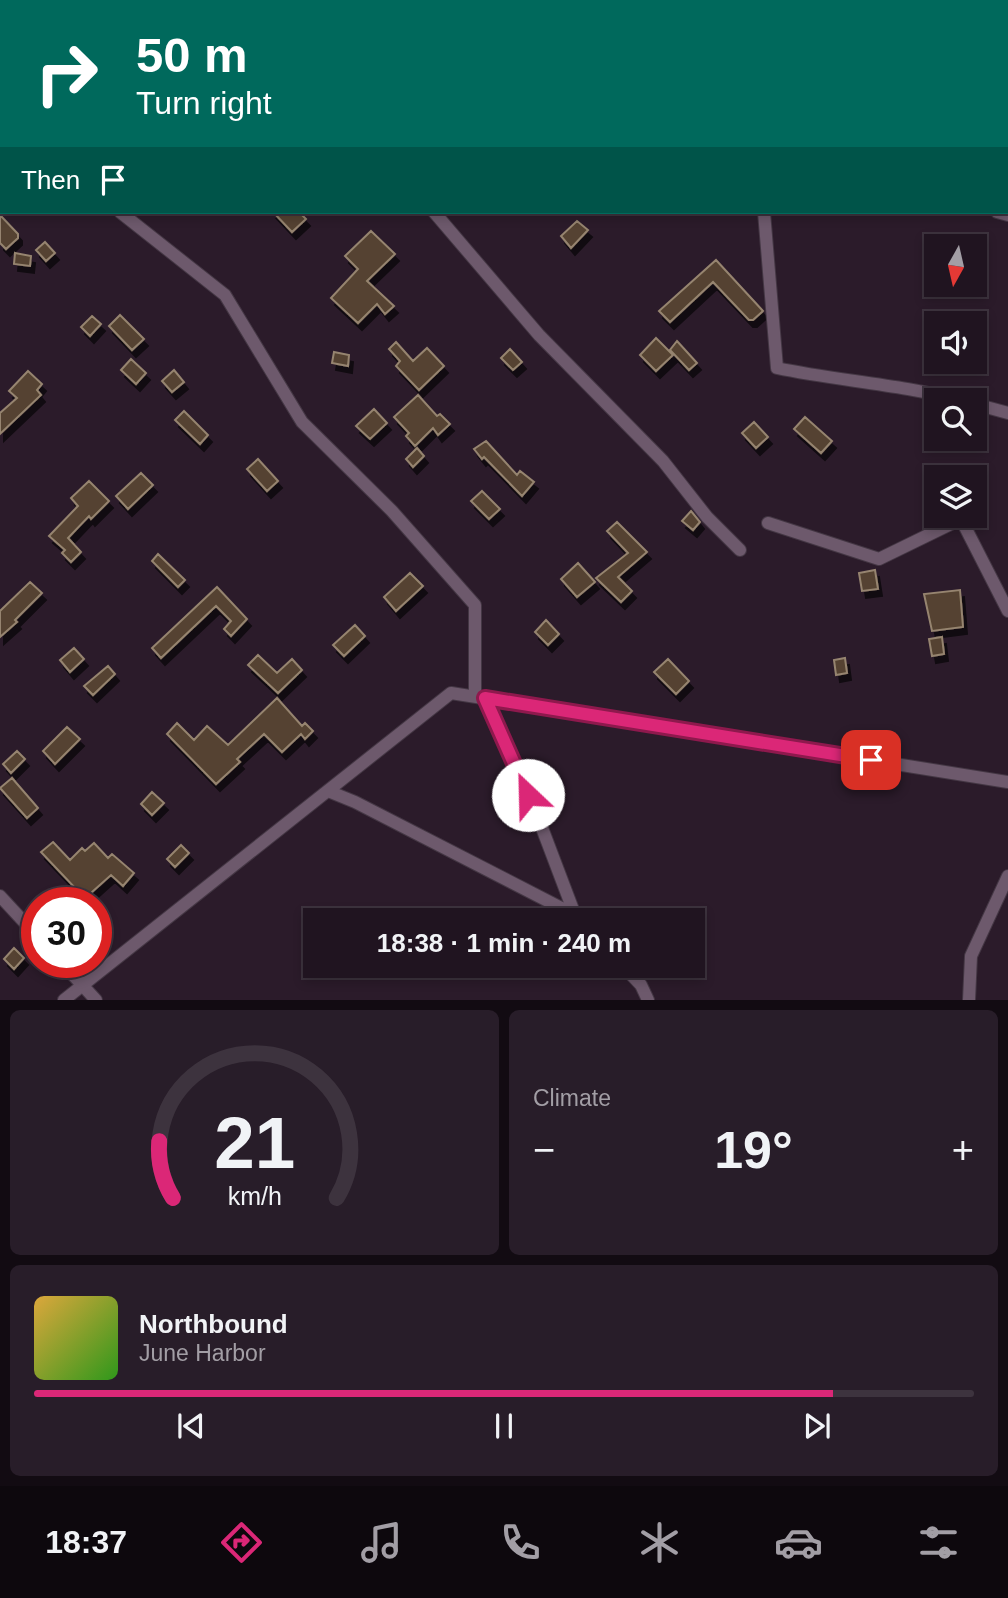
<!DOCTYPE html>
<html lang="en">
<head>
<meta charset="utf-8">
<style>
	body { margin:0; font-family:Helvetica,sans-serif; background:#281d29; color:#f1f3f6; height:100vh; display:flex; flex-direction:column; font-size:26px; white-space:nowrap }
	* { box-sizing:border-box; margin:0 }
	p { font-size:23px; color:#a29ea5 }
	.icon { flex:none; width:38px; height:38px; fill:none; stroke:currentColor; stroke-width:2; stroke-linecap:round; stroke-linejoin:round }
	.map { position:relative; height:1000px; overflow:hidden }
	.details { display:flex; flex-direction:column; gap:10px; padding:10px; background:#120b12; flex:1 }
	.details>* { flex:none }
	.top-card { position:absolute; left:0px; top:0px; width:1008px; height:214px; box-shadow:0 4px 10px #0003,0 0 0 2px #3d333e; background:#00695c; color:#fff; overflow:hidden }
	.needle { width:46px; rotate:188deg }
	.tools { position:absolute; left:924px; top:234px; display:grid; gap:14px }
	.tools a { display:grid; place-items:center; width:63px; height:63px; border-radius:0px; background:#201420; box-shadow:0 4px 10px #0003,0 0 0 2px #3d333e; font-size:35px }
	.speed { position:absolute; left:21px; top:887px; display:flex; gap:14px; font-size:35px; font-weight:700; text-align:center }
	.speed>* { display:grid; place-content:center; width:91px; height:91px; border-radius:50%; background:#201420; box-shadow:0 4px 10px #0003,0 0 0 2px #3d333e; line-height:1 }
	.speed .limit { border:10px solid #d22; background:#fff; color:#111 }
	.pin { position:absolute; display:grid; place-items:center; width:60px; height:60px; color:#fff; margin:-30px; border-radius:14px; box-shadow:0 4px 10px #0006 }
	.me { position:absolute; width:77px; margin:-38px; rotate:336deg; stroke-linejoin:round; filter:drop-shadow(0 0 5px #0008) }
	.turn { display:flex; align-items:center; gap:24px; height:147px; padding:0 21px; font-size:32px }
	.turn .icon { width:91px; height:91px; stroke-width:2.5 }
	.turn b { display:block; font-size:49px; line-height:60px }
	.then { display:flex; align-items:center; height:66px; padding:0 21px; background:#0003; gap:14px; font-size:26px }
	.big { font-size:52px; font-weight:600; line-height:1.1 }
	.details .widget { flex:1; display:flex; flex-direction:column; justify-content:center; gap:10px; min-width:0; padding:0 24px; border-radius:10px; background:#281d29 }
	.details .dial { align-items:center; gap:0 }
	.dial svg { height:182px; overflow:visible; fill:none; stroke:#3d333e; stroke-width:7; stroke-linecap:round; text-anchor:middle }
	.dial text { fill:#f1f3f6; stroke:none }
	.song { display:flex; align-items:center; gap:21px }
	.cover { width:84px; height:84px; border-radius:10px; background:linear-gradient(135deg,hsl(40 70% 55%),hsl(110 70% 35%)) }
	.played { height:7px; border-radius:4px; background:linear-gradient(90deg,#db2777 85%,#3d333e 85%) }
	.keys { display:flex; justify-content:space-around; direction:ltr }
	.heat { display:flex; justify-content:space-between; align-items:center; font-size:38px; direction:ltr }
	.details .tiles { flex:1; display:grid; gap:10px; grid-template-columns:1fr 1fr }
	.widget:last-child { grid-column:span 2 }
	.trip { position:absolute; left:303px; top:908px; width:402px; height:70px; border-radius:0px; background:#201420; box-shadow:0 4px 10px #0003,0 0 0 2px #3d333e; font-weight:600; line-height:70px; text-align:center }
	.menu { display:flex; height:112px; justify-content:space-around; align-items:center; background:#0d080d; color:#a29ea5 }
	.menu .icon { width:49px; height:49px }
	.menu .selected { color:#db2777 }
	.menu b { font-size:32px; color:#f1f3f6 }
	.map>svg:first-child { display:block }
</style>
</head>
<body>
<div class="map">
<svg width="1008" height="1000" viewBox="0 0 1008 1000">
	<defs>
		<filter id="shadow"><feDropShadow dx="4" dy="7" stdDeviation="0" flood-color="#0009"/></filter>
	</defs>
	<rect width="100%" height="100%" fill="#2b1b2a"/>
	<path fill="#544330" stroke="#96846f" stroke-width="2" filter="url(#shadow)" d="M273,212H299L306,219L292,232Z
		M0,215L18,234V238L6,249L0,243Z
		M577,221L588,230L571,248L561,236Z
		M371,231L395,254L367,281L394,306L385,314L377,304L358,323L331,298L358,269L345,256Z
		M45,242L55,253L46,261L36,250Z
		M15,253L31,256L30,266L14,264Z
		M716,260L763,311L753,320H749L713,282L670,322L659,311Z
		M120,315L144,339L132,350L109,326Z
		M92,316L101,324L90,336L81,327Z
		M656,338L673,355L656,371L640,355Z
		M677,341L697,363L689,370L670,350Z
		M396,342L413,361L427,348L444,366L419,390L396,366L400,361L389,349Z
		M510,349L522,362L513,370L501,358Z
		M334,352L349,355L348,366L332,363Z
		M131,359L146,373L136,384L121,370Z
		M174,370L184,382L172,392L162,381Z
		M28,371L42,384L37,390L41,395L0,434V413L17,398L9,391Z
		M418,395L437,416L440,414L450,424L438,435L433,428L415,446L406,436L409,433L394,417Z
		M374,409L387,423L370,439L356,426Z
		M184,411L208,435L200,444L175,420Z
		M805,417L832,441L821,453L794,429Z
		M754,422L768,437L756,448L742,433Z
		M486,441L517,475L520,471L534,482L522,496L484,457L482,459L474,449Z
		M417,448L424,456L413,467L406,459Z
		M258,459L278,481L267,491L247,469Z
		M141,473L153,485L128,509L116,496Z
		M89,481L109,501L91,519L89,516L68,538L81,552L71,562L62,553L65,550L49,536L78,506L71,498Z
		M482,491L500,509L489,519L471,501Z
		M691,511L700,522L693,530L682,521Z
		M617,522L647,552L618,577L632,591L621,602L596,578L628,553L607,531Z
		M158,554L185,580L178,587L152,561Z
		M578,563L595,582L577,597L561,579Z
		M875,570L878,589L862,591L859,573Z
		M410,573L423,586L396,611L384,597Z
		M30,582L42,593L15,620L17,622L0,637V611Z
		M217,587L247,619L231,636L224,629L231,621L216,606L161,658L152,648Z
		M960,590L963,627L932,631L924,594Z
		M546,620L559,634L548,645L535,632Z
		M355,625L365,636L344,656L333,645Z
		M942,637L944,654L932,656L929,639Z
		M74,648L84,659L70,672L60,660Z
		M258,655L277,673L292,659L302,670L278,693L248,665Z
		M845,658L847,673L836,675L834,660Z
		M668,659L689,681L676,694L654,672Z
		M108,666L115,674L93,695L84,686Z
		M277,698L302,726L305,723L313,731L305,739L301,734L282,752L264,734L237,759L240,762L216,784L167,734L177,723L194,740L207,726L228,745Z
		M67,727L80,739L55,764L43,751Z
		M17,751L25,759L11,773L3,764Z
		M12,778L38,808L27,818L0,788Z
		M152,792L164,803L152,815L141,804Z
		M53,842L70,860L82,848L85,851L94,843L108,858L112,854L134,873L123,886L111,875L83,900L76,893L78,891L41,852Z
		M181,845L189,853L175,867L167,859Z
		M14,948L24,958L14,969L4,959Z"/>
	<g fill="none" stroke-linecap="round" stroke-linejoin="round">
		<g stroke="#443744" stroke-width="14">
			<path id="street" d="M254,0L256,2
				M0,100L2,102
				M120,212L225,295L302,422L392,511L475,605V696
				M434,212L539,335L663,461L707,517L740,550
				M764,212L777,368C838,381 901,384 962,401
				M997,212L1008,215
				M975,404L1008,413
				M768,523L879,559L961,519L1008,611
				M485,698L539,820L575,915
				M328,791L355,802L575,915L580,920
				M0,896L37,936
				M61,962L96,1000
				M623,966L641,985L648,1000
				M64,1000L451,693L1008,782
				M969,1000L971,956L1008,876"/>
		</g>
		<use href="#street" stroke="#6d596c" stroke-width="12"/>
	</g>
	<g fill="none" stroke-linecap="round" stroke-linejoin="round">
		<g stroke="#8e194d" stroke-width="18">
			<path id="route" d="M528,795L485,698L871,760"/>
		</g>
		<use href="#route" stroke="#db2777" stroke-width="12"/>
	</g>
</svg>
<div class="tools">
<a><svg class="needle" viewBox="-14 -14 28 28"><path d="M0-13l5 13h-10z" fill="#e53935"/><path d="M0 13l5-13h-10z" fill="#a29ea5"/></svg></a>
<a><svg class="icon" aria-label="sound" viewBox="0 0 24 24"><path d="M4 9h4l5-4v14l-5-4H4zM17 9q2 3 0 6"/></svg></a>
<a><svg class="icon" aria-label="search" viewBox="0 0 24 24"><circle cx="10" cy="10" r="6"/><path d="M15 15l6 6"/></svg></a>
<a><svg class="icon" aria-label="layers" viewBox="0 0 24 24"><path d="M12 4l9 5-9 5-9-5zM3 14l9 5 9-5"/></svg></a>
</div>
<div class="speed"><div class="limit">30</div></div>
<div class="pin" style="left:871px;top:760px;background:#d93025"><svg class="icon" aria-label="arrive" viewBox="0 0 24 24"><path d="M6 21V4h12l-3 4 3 4H6"/></svg></div>
<svg class="me" style="left:528px;top:795px" viewBox="-20 -20 40 40"><circle r="19" fill="#fff"/><path d="M0-13L10 11 0 6-10 11z" fill="#db2777"/></svg>
<div class="trip">18:38 · 1 min · 240 m</div>
<div class="top-card">
<div class="turn"><svg class="icon" aria-label="right" viewBox="0 0 24 24"><path d="M7 20v-9h11M14 6l5 5-5 5"/></svg><div><b>50 m</b>Turn right</div></div>
<div class="then">Then<svg class="icon" aria-label="arrive" viewBox="0 0 24 24"><path d="M6 21V4h12l-3 4 3 4H6"/></svg></div>
</div>
</div>
<section class="details">
<div class="tiles">
<div class="widget dial"><svg viewBox="0 0 100 80">
<path d="M14 69A42 42 0 1 1 86 69"/>
<path d="M14 69A42 42 0 0 1 8 44" stroke="#db2777"/>
<text x="50" y="56" font-size="32" font-weight="700">21</text>
<text x="50" y="72" font-size="11">km/h</text>
</svg></div>
<div class="widget"><p>Climate</p>
<div class="heat"><a>−</a><b class="big">19°</b><a>+</a></div>
</div>
<div class="widget">
<div class="song"><i class="cover"></i><div><b>Northbound</b><p>June Harbor</p></div></div>
<div class="played"></div>
<div class="keys"><svg class="icon" aria-label="previous" viewBox="0 0 24 24"><path d="M18 5L8 12l10 7zM5 5v14"/></svg><svg class="icon" aria-label="pause" viewBox="0 0 24 24"><path d="M8 5v14M16 5v14"/></svg><svg class="icon" aria-label="next" viewBox="0 0 24 24"><path d="M6 5l10 7-10 7zM19 5v14"/></svg></div>
</div>
</div>
</section>
<nav class="menu">
<b>18:37</b>
<svg class="icon selected" aria-label="directions" viewBox="0 0 24 24"><path d="M12 3l9 9-9 9-9-9zM9 14v-3h6M13 9l2 2-2 2"/></svg>
<svg class="icon" aria-label="music" viewBox="0 0 24 24"><path d="M9 18V5l10-2v13"/><circle cx="6" cy="18" r="3"/><circle cx="16" cy="16" r="3"/></svg>
<svg class="icon" aria-label="phone" viewBox="0 0 24 24"><path d="M5 4h4l2 5-3 2q2 4 5 5l2-3 5 2v4C11 20 4 13 5 4z"/></svg>
<svg class="icon" aria-label="climate" viewBox="0 0 24 24"><path d="M12 3v18M4 7l16 10M4 17L20 7"/></svg>
<svg class="icon" aria-label="car" viewBox="0 0 24 24"><path d="M5 17H2v-5l4-1 3-4h7l3 4 3 1v5h-3M9 17h6M6 11h13"/><circle cx="7" cy="17" r="2"/><circle cx="17" cy="17" r="2"/></svg>
<svg class="icon" aria-label="filters" viewBox="0 0 24 24"><path d="M4 7h16M4 17h16"/><circle cx="9" cy="7" r="2"/><circle cx="15" cy="17" r="2"/></svg>
</nav>
</body>
</html>
